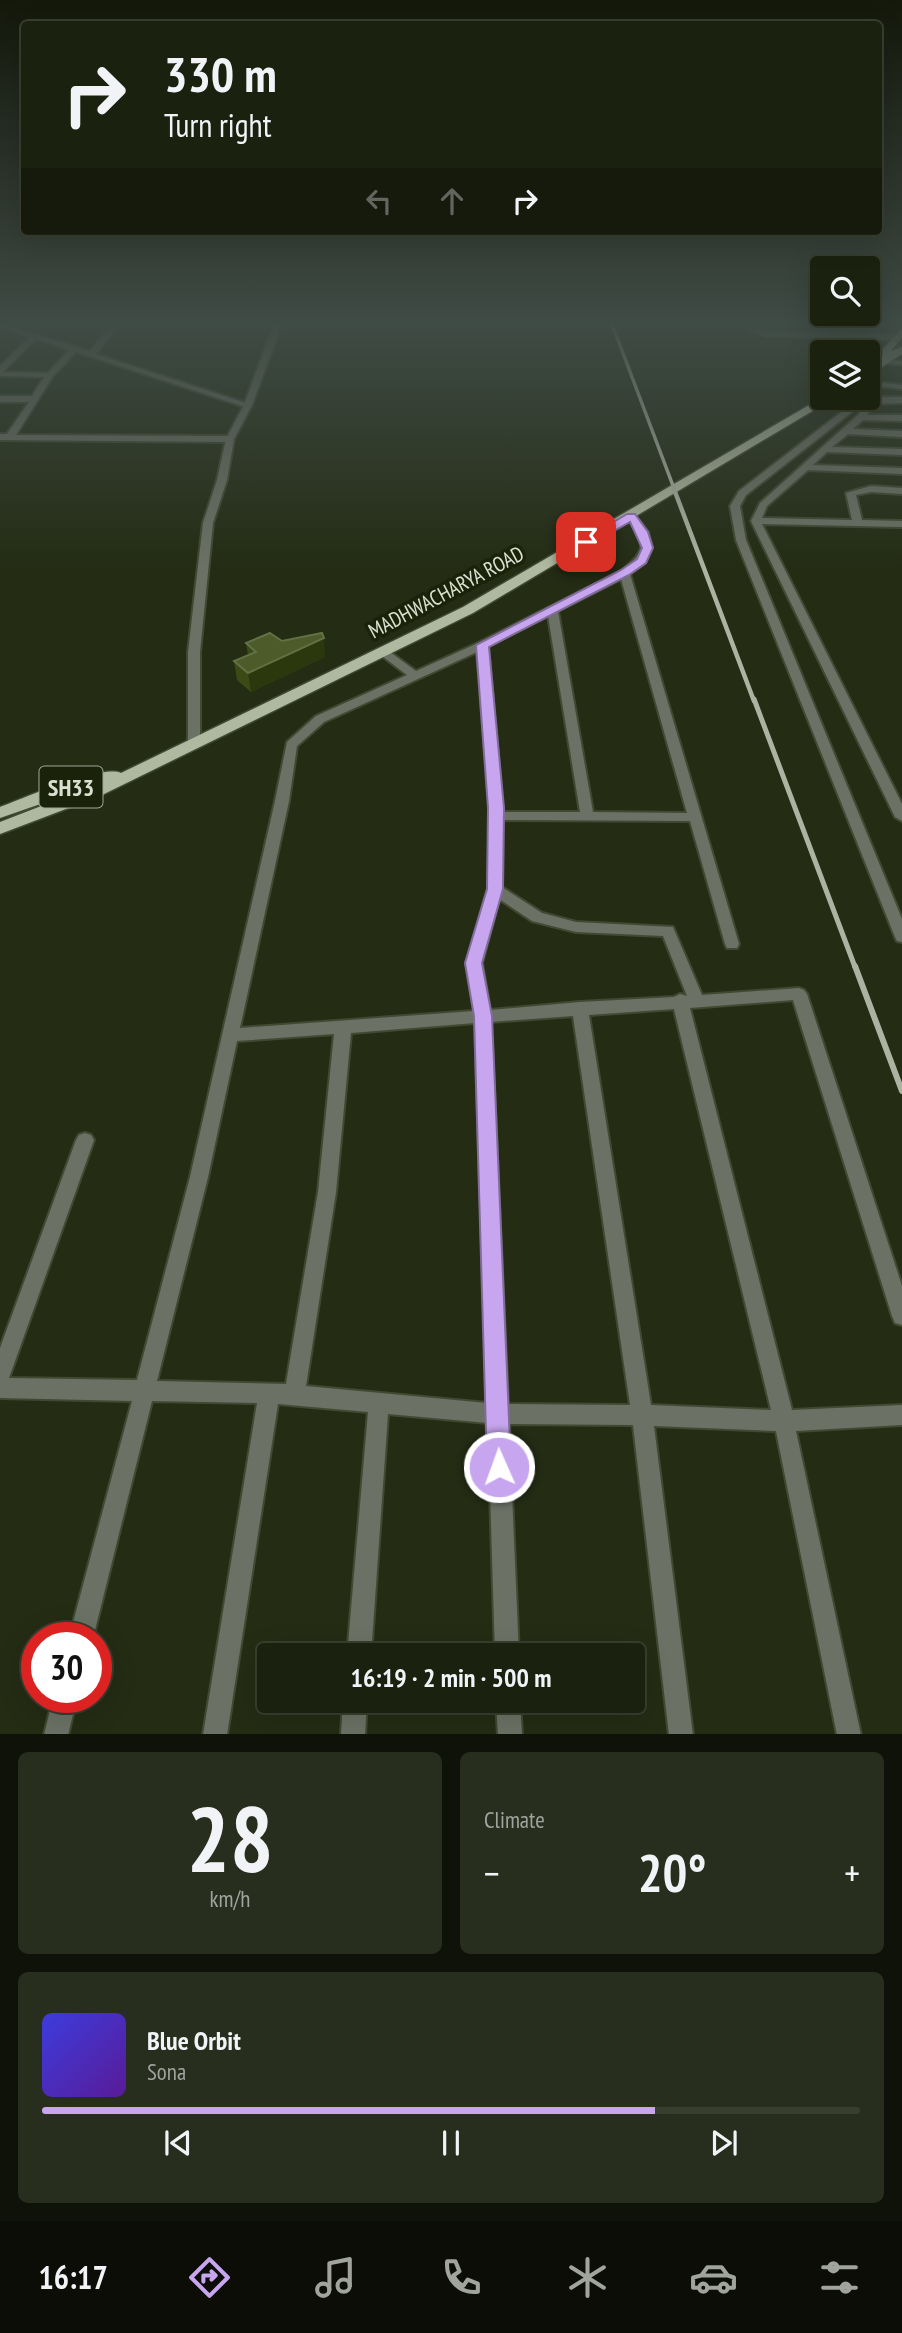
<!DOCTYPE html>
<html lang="en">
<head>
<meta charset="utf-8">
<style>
	body { margin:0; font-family:"PT Sans Narrow",sans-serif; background:#282e1d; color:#f1f3f6; height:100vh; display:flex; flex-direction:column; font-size:26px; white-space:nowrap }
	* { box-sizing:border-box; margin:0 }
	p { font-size:23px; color:#a0a39e }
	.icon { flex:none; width:38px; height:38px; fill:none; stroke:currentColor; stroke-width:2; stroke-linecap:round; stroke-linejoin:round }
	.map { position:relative; height:1734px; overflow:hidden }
	.drawer { display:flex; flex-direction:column; gap:18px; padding:18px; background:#0f1208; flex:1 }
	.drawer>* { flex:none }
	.hud { position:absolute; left:21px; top:21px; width:861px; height:214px; border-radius:7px; box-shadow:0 7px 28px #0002,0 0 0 2px #393e2f; background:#1b210f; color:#f1f3f6; overflow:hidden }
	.tools { position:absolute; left:810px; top:256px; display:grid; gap:14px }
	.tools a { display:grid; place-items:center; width:70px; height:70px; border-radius:7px; background:#1b210f; box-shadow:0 7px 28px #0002,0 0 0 2px #393e2f; font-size:35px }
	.speed { position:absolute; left:21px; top:1622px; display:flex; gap:14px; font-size:35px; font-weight:700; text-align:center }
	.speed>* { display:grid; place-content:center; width:91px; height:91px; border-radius:50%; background:#1b210f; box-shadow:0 7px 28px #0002,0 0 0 2px #393e2f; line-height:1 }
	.speed .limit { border:10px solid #d22; background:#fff; color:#111 }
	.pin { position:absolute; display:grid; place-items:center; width:60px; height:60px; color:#fff; margin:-30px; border-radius:14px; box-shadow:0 4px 10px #0006 }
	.me { position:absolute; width:77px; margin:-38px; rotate:358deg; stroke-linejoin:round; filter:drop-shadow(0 0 5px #0008) }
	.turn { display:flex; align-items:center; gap:24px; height:147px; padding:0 28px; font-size:32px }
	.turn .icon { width:91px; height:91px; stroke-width:2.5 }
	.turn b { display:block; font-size:49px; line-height:60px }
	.lanes { display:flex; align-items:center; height:66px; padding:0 28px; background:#0003; justify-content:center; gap:35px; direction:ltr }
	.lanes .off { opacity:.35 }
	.big { font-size:52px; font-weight:700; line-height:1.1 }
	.drawer .tile { flex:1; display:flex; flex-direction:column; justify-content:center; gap:10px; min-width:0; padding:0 24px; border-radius:10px; background:#282e1d }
	.drawer .dial { align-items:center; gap:0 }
	.dial b { font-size:91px; line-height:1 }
	.song { display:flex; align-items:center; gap:21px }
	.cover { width:84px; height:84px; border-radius:10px; background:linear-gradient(135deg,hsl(240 70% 55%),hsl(270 70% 35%)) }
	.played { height:7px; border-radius:4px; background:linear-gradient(90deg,#c7a6ef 75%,#393e2f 75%) }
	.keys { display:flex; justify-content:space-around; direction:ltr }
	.heat { display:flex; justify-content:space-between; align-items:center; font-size:38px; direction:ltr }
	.drawer .tiles { flex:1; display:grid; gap:18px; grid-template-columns:1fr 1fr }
	.tile:last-child { grid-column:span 2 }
	.trip { position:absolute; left:257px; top:1643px; width:388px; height:70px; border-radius:7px; background:#1b210f; box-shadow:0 7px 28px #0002,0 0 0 2px #393e2f; font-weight:700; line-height:70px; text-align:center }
	.menu { display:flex; height:112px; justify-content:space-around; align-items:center; background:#0b0d06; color:#a0a39e }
	.menu .icon { width:49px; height:49px }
	.menu .current { color:#c7a6ef }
	.menu b { font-size:32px; color:#f1f3f6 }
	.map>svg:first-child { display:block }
</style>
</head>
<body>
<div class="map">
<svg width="902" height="1735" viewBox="0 0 902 1735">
	<rect width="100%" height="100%" fill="#242c14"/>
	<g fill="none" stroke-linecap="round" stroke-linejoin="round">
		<g stroke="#414932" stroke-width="8">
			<path id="service" d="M749,327L766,334L898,337"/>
		</g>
		<g stroke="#414932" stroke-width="4">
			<path id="minor" d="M0,324L90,351L113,324H120L96,354L252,405L245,407L76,352L53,376L16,435L230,436L234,439L230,442L0,440V434H7L29,402H0V396H32L44,377L0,376V366L30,337L0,327ZM36,339L69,350L48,373L3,372Z
				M383,324H485L482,326H386Z
				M883,359L902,361V365L880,363L879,361Z
				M868,381L902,385V389L868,385Z
				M867,397H902V403L874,404L867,415H902V421L863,420L853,429L902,431V437L848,434L832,447L902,449V455L827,452L813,465L902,468V474L808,470L767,506L762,518L852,520L846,493L871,486L902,488V494L871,492L856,495L862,520L902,521V527L762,524L902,804V821L895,817L751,521L760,503L858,415L866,404H862L746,495L740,506L746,540L902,919V942L897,941L895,937L736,540L730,506L739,491L857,400Z
				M628,514H634L648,532L652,548L645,563L630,574L739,944L737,948H727L725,944L690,821L503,820L502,887L542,913L576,922L673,927L702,995L799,988L804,990L807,994L902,1286V1325L895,1323L892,1316L793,1000L690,1008L792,1410L902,1405V1425L796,1431L861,1735H837L776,1431L654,1426L693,1735H669L633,1425L509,1424L519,1656H495L488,1423L388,1414L371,1656H347L368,1412L278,1404L227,1735H203L257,1403L152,1401L93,1638H69L132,1401L0,1398V1348L76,1140L79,1135L85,1133L91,1135L94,1140L9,1378L137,1380L190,1177L275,801L287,742L316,716L407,675L378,653V649H386L416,671L478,643L621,571C649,550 645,542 626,516ZM621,579L687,813L593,812L558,611ZM548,616L580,812H503L488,646ZM477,652L490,808L488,889L466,963L474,1011L240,1028L289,801L297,746L324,722ZM499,899L532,921L576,932L663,936L687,996L680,994L674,997L580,1002L490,1010L482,963ZM674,1009L771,1410L651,1405L589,1015ZM573,1016L630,1405L508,1404L491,1022ZM475,1023L487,1403L306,1386L336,1192L351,1033ZM334,1034L318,1192L286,1384L157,1381L208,1177L237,1041Z
				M53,1698H77L68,1735H44Z
				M343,1701H367L365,1735H341Z
				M496,1701H520L522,1735H498Z"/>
		</g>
		<g stroke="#414932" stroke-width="4">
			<path id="tertiary" d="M274,324H282L252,405L234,439L227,480L213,523L200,652V745L194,749L188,745V652L203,523L217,480L226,439L244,405Z"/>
		</g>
		<g stroke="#414932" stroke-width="3">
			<path id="primary" d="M902,328V337L891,351L902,347V354L868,376V368L883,355V349Z
				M823,397H836L473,613L100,796L0,834V822L98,784L0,818V807C22,799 103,764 121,773L463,607Z"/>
		</g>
		<use href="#service" stroke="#6c7165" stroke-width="6"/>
		<use href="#minor" fill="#6c7165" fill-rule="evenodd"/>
		<use href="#tertiary" fill="#6c7165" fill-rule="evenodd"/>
		<use href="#primary" fill="#afb9a0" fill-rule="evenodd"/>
		<path stroke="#acb3a2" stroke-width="3.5" d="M612,324L675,491"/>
		<path stroke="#acb3a2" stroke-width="4.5" d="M674,489L754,701"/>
		<path stroke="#acb3a2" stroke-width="5" d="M754,699L855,967"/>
		<path stroke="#acb3a2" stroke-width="6" d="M855,966L902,1091"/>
	</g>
	<path fill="#3c4b16" d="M246,643L325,657L251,692L237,680L234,661L248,655Z"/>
	<path fill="#2b380d" d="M324,638L325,657L251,692L248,673Z"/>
	<path fill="#4d5b2a" stroke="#637044" stroke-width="2" d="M270,633L282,641L322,633L324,638L248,673L234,661L256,652L246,643Z"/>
	<linearGradient id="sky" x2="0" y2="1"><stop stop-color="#14180b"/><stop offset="0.57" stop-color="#3f4b45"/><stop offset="1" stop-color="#3f4b45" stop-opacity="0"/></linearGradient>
	<rect width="902" height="567" fill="url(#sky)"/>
	<path fill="#c7a6ef" stroke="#816c9b" stroke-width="2" d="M627,514H635L648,532L653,548L646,563L629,575L489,647L504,808L503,889L482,963L492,1016L511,1467L507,1476L499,1479L490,1476L487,1467L474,1016L465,963L487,889L488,808L476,645L621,570L637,559L642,548L630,522L590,545L580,542Z"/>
	<g text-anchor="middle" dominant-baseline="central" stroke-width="7" stroke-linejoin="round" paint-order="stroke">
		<g font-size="21" fill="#dae0d1" stroke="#1a230a">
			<text transform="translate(446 592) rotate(-28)">MADHWACHARYA ROAD</text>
		</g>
		<rect fill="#1a230a" stroke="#a0a795" stroke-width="2" x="39.5" y="766.5" width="63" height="41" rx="5"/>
		<g font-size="24" font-weight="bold" fill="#dae0d1">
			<text x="71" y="787">SH33</text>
		</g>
	</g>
</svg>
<div class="tools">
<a><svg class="icon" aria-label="search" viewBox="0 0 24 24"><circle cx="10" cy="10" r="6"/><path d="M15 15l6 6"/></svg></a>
<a><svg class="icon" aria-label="layers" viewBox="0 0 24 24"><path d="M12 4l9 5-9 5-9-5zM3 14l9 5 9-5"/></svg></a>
</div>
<div class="speed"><div class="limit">30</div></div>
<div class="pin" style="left:586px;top:542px;background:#d93025"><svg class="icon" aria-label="arrive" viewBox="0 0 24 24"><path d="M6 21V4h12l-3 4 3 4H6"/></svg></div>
<svg class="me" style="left:499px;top:1467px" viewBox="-20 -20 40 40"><circle r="17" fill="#c7a6ef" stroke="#fff" stroke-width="3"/><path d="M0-11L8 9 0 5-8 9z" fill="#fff"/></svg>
<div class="trip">16:19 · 2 min · 500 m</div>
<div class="hud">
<div class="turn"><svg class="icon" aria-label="right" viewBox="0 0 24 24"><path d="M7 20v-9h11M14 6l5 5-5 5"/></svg><div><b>330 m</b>Turn right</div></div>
<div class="lanes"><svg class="icon off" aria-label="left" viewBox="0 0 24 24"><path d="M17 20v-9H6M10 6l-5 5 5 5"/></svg><svg class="icon off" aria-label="ahead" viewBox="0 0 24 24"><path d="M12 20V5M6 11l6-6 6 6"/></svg><svg class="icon" aria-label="right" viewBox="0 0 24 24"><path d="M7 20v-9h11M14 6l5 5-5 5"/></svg></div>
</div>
</div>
<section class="drawer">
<div class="tiles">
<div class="tile dial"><b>28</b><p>km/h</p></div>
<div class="tile"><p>Climate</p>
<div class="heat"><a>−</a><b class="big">20°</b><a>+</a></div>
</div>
<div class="tile">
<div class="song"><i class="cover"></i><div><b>Blue Orbit</b><p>Sona</p></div></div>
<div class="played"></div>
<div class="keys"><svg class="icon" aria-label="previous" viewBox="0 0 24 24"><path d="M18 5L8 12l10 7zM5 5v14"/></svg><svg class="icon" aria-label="pause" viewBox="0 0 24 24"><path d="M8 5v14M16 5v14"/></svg><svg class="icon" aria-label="next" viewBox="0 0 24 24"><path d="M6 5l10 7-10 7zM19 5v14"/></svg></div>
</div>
</div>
</section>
<nav class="menu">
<b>16:17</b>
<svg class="icon current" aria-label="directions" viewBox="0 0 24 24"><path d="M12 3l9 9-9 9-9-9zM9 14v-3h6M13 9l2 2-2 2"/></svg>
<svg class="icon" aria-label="music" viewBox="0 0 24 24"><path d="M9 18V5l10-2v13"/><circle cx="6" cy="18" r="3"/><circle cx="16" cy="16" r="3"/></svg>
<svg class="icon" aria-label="phone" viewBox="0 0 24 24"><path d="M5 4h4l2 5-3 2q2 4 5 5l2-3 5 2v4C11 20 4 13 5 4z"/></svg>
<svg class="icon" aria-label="climate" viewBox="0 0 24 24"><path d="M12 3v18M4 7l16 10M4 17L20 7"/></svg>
<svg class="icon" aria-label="car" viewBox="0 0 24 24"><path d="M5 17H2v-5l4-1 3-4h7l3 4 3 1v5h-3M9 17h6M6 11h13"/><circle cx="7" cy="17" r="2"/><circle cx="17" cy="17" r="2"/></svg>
<svg class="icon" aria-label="filters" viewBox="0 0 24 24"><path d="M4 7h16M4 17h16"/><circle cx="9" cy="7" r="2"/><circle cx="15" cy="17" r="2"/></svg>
</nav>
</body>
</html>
